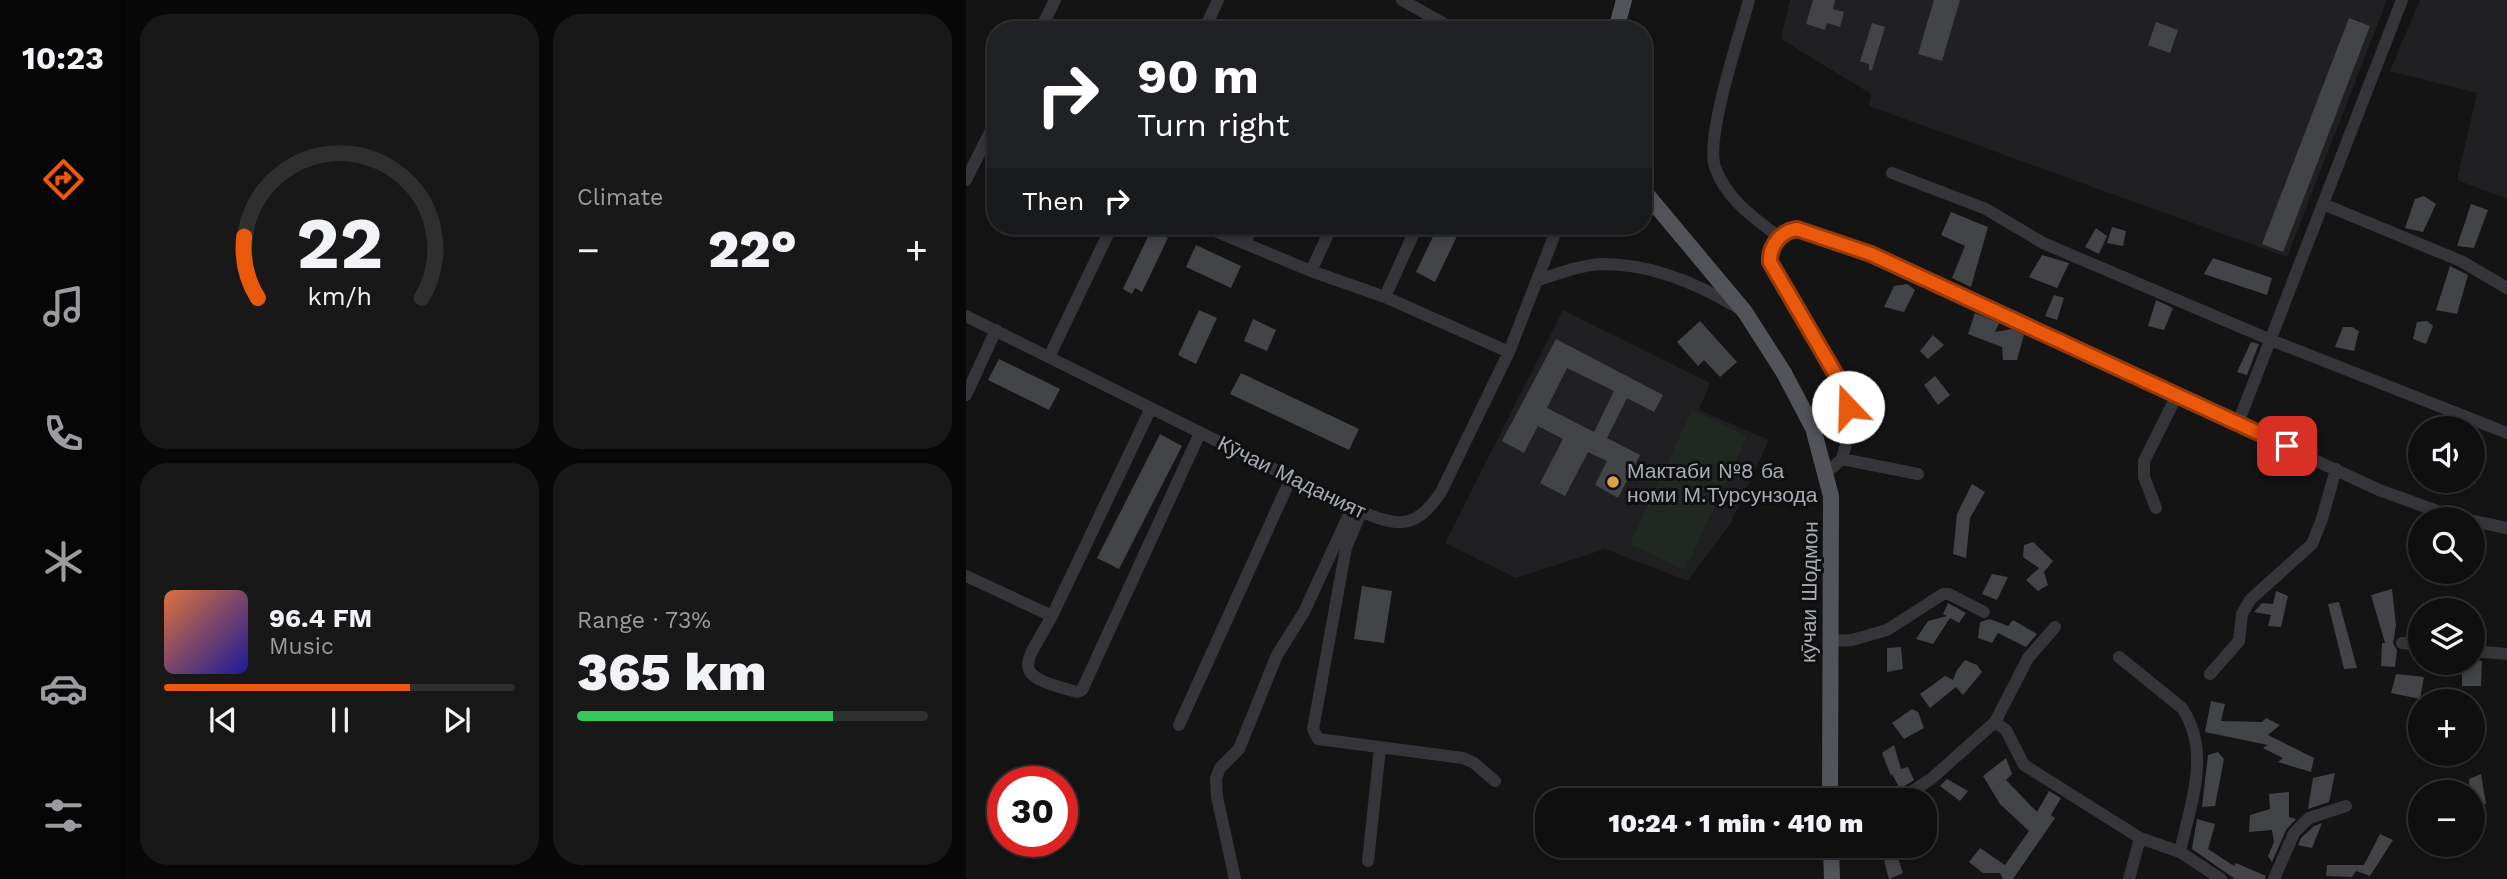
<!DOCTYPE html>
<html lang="en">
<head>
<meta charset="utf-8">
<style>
	body { margin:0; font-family:"Work Sans",sans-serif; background:#181819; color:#f1f3f6; height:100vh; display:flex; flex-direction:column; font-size:26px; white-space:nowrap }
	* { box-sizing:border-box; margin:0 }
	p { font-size:23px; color:#9b9c9f }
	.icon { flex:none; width:38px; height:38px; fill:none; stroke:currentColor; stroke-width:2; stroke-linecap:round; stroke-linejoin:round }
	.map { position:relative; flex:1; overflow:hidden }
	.details { display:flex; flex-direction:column; gap:14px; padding:14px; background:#080809; width:840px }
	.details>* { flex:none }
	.top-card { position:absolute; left:21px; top:21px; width:665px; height:214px; border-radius:28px; box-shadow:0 4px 10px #0003,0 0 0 2px #2f2f30; background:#202124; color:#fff; overflow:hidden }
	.buttons { position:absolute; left:1442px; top:416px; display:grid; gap:14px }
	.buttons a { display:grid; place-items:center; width:77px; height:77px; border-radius:50%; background:#0f0f10; box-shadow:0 4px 10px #0003,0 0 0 2px #2f2f30; font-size:35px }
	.speed { position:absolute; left:21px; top:766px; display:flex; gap:14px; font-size:35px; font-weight:700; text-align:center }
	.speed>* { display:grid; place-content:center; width:91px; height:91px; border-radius:50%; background:#0f0f10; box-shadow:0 4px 10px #0003,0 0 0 2px #2f2f30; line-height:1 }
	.speed .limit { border:10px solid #d22; background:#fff; color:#111 }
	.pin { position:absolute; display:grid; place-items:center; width:60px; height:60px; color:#fff; margin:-30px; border-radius:14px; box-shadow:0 4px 10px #0006 }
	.me { position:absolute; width:77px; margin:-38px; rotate:339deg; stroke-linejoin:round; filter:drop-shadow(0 0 5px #0008) }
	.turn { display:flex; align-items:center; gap:24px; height:147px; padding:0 35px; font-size:32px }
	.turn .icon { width:91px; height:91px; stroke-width:2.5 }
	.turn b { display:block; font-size:49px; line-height:60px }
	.then { display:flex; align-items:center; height:66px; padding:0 35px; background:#0003; gap:14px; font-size:26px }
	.big { font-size:52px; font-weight:800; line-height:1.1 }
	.details .card { flex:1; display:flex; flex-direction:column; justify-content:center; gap:10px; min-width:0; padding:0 24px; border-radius:28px; background:#181819 }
	.details .dial { align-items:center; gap:0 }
	.dial svg { height:182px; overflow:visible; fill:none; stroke:#2f2f30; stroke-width:7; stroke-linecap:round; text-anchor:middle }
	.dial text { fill:#f1f3f6; stroke:none }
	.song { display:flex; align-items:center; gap:21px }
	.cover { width:84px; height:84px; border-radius:10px; background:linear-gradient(135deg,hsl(20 70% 55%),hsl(240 70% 35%)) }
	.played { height:7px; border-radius:4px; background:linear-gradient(90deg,#ea580c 70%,#2f2f30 70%) }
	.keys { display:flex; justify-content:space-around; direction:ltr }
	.heat { display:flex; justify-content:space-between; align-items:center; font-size:38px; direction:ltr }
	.charge { height:10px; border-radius:5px; background:linear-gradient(90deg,#34c759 73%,#2f2f30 0) }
	.details .tiles { flex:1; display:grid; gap:14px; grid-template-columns:repeat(2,1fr) }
	.trip { position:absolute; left:569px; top:788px; width:402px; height:70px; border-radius:28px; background:#0f0f10; box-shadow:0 4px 10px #0003,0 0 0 2px #2f2f30; font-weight:800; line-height:70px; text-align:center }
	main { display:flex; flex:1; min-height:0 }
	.menu { display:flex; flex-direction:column; width:126px; justify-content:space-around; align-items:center; background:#060606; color:#9b9c9f }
	.menu .icon { width:49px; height:49px }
	.menu .active { color:#ea580c }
	.menu b { font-size:32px; color:#f1f3f6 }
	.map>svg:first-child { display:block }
</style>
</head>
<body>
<main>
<nav class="menu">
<b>10:23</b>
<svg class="icon active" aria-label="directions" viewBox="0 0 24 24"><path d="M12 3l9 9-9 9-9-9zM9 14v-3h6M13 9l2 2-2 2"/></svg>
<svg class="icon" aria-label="music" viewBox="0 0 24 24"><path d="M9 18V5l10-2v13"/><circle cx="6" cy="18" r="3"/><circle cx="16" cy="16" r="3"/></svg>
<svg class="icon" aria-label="phone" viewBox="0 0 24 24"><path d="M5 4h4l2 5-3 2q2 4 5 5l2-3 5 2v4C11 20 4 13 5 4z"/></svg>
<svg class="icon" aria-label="climate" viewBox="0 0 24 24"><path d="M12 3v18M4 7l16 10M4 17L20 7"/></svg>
<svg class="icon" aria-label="car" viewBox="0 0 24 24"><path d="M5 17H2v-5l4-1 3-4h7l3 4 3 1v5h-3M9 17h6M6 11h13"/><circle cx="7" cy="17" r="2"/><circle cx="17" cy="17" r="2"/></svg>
<svg class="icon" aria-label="filters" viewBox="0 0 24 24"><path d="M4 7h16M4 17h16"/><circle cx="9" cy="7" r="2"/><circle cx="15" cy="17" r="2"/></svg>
</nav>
<section class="details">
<div class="tiles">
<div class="card dial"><svg viewBox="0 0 100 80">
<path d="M14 69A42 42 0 1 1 86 69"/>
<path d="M14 69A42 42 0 0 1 8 42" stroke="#ea580c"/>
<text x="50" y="56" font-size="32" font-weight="700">22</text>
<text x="50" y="72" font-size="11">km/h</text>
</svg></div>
<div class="card"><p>Climate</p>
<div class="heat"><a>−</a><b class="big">22°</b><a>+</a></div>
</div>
<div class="card">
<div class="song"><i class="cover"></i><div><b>96.4 FM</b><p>Music</p></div></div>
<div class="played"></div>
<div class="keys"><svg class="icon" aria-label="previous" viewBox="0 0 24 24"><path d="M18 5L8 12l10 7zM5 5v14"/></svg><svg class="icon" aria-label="pause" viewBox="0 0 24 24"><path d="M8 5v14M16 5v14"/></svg><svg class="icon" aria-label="next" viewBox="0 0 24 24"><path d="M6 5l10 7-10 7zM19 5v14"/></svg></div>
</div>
<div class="card"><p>Range · 73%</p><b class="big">365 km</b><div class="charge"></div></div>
</div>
</section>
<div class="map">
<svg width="1541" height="879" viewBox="0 0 1541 879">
	<rect width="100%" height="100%" fill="#141415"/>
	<path fill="#202022" d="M824,0H1421L1321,257L903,106L905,94L815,39Z
		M1454,0H1541V199L1491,180L1511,93L1424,71Z
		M597,310L744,383L733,410L803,440L764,524L722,581L639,549L550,578L479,543Z"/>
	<path fill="#212821" d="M726,410L781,436L719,570L664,544Z"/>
	<path fill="#434448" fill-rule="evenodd" d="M847,0H869L867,9L878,12L874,27L861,23L859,30L840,24Z
		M968,0H994L976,61L952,54Z
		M1383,18L1404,26L1317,252L1296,244Z
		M1190,22L1212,30L1204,53L1182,45Z
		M906,23L919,27L906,70H903V64L894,61Z
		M1458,196L1470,204L1457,232L1439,228L1449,199Z
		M1505,204L1522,210L1508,248L1491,246Z
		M985,212L1022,227L1005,287L986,278L999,246L975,235Z
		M187,226H199L195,235L202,238L176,292L169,288L166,294L157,289Z
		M472,226H496L469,282L450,272Z
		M1146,227L1160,231L1157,246L1141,243Z
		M1130,228L1141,236L1133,254L1119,247Z
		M230,245L275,266L265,288L220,267Z
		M1076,255L1103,263L1091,288L1063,277Z
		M1247,258L1306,278L1301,295L1238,274Z
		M1484,266L1502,275L1491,314L1470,310Z
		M941,284L949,290L938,312L918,307L928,286Z
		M1088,295L1098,298L1091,320L1079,316Z
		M1190,300L1207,308L1198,330L1182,326Z
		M233,310L251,318L230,364L212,355Z
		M1009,313L1033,323L1029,332L1046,329L1058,335L1051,360H1037L1036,347L1002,334Z
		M287,319L310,330L301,351L278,341Z
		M734,321L771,362L754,377L738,360L732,366L711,342Z
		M1461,321L1467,326L1460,344L1447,339L1451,322Z
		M1377,327H1386L1393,331L1388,351L1369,347Z
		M967,335L978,345L962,359L954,351Z
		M590,339L697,395L688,412L661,398L641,438L674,455L652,498L629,485L641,461L622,452L599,496L574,483L597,439L572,426L558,453L536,441ZM601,368L648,391L628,432L581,408Z
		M1285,342L1293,344L1281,375L1271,372Z
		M33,359L94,389L83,410L22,380Z
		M275,373L393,429L383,450L264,394Z
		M969,376L984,395L972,405L958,385Z
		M194,434L216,446L153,569L131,558Z
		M1006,484L1019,492L1004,518L1000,558L987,554L991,514Z
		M1067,542L1087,561L1078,572L1082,585L1072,591L1060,580L1073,568L1057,557L1058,545Z
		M1026,574L1042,577L1031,600L1016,594Z
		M396,586L426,591L418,643L388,639Z
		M1426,589L1430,625L1427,643L1431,650L1429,667L1415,666L1416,643H1419L1405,595Z
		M1310,591L1322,596L1315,627L1302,626L1305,615L1288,612L1296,603L1307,604Z
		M1373,602L1391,668L1378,669L1362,604Z
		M982,603L1000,613L993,623L984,618L967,644L950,639L962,621L981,616L977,614Z
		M1024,619L1042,626L1047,620L1071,634L1060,647L1032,633L1026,643L1012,638L1014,622Z
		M935,647L937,669L921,672V648Z
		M999,660L1011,665L1016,672L997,695L990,687L964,708L954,694L979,676L987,680L991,670Z
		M1507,660L1516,661L1515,686H1496V663H1507Z
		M1430,674L1458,677L1454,699L1425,693Z
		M1245,701L1259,704L1255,721L1296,722L1300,718L1314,725L1302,735L1348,758L1345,772L1312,762L1317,758L1297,748L1302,745L1239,732Z
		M946,709L952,712L958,728L938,739L926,723Z
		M928,745L935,769L942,767L948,780L934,789L926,774L925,776L916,753Z
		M1252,752L1258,759L1249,806L1236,807L1242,755Z
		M1040,758L1046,774L1040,780L1071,812L1083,791L1095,798L1085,815L1089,818L1047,879H1037L1034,873H1017L1003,862L1014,848L1039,865L1063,831L1034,804L1017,776Z
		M1369,773L1363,802L1342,809L1347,778Z
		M1515,774L1520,804L1507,807V793H1504L1503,779Z
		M981,779L1002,791L994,801L974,786Z
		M1323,792V817L1330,819L1320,830L1306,862L1302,856L1308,842L1306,830L1283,832L1284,815L1304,809L1303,794Z
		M1231,819L1249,824L1242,849L1268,866L1270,863L1300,876L1299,879H1269L1226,849Z
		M1356,823L1346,848L1332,845L1335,838L1348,826Z
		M1414,834L1427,840L1404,876L1390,871L1386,877L1360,876L1361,865H1398Z
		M931,855L937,873L923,879L918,861Z"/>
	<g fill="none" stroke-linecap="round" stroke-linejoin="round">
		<path stroke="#36363a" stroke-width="12" d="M436,0L489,30
			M783,0C774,34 739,137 749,167C760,199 788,218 813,237
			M74,30L89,0
			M238,30L252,0
			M926,173L1020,209L1077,243L1305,340L1541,433
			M0,180L30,120
			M1357,204L1495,261L1541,288
			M237,226L345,271L419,297L543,352
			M279,243L286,226
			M345,271L366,226
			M573,280C593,273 615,265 637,264C685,264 731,283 772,308
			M419,297L451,226
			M0,316L386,508C428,525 447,534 475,492L543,352L592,226
			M83,357L146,226
			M0,395L30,330
			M1272,423L1436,0
			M876,459L952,474
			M860,473L876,459L881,440L882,407L879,392L804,262C803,246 813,235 828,229L905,254L1413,490L1482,515L1501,520
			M1190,508L1178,477V461L1211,395
			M395,512L380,548L347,729L352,739L497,758L508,763L529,781
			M1507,521L1541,528
			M0,576L86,616L185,408
			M86,616C56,669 44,674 111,692L116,690L234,433
			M863,641L886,640L921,630L977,594H983L1018,612
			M1436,643L1454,645
			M1507,651L1541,654
			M1153,657L1216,708C1246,753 1224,804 1214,852
			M1244,674L1273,641L1276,614L1284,600L1346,544L1356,519L1370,469
			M1029,722L1062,658L1089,627
			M213,725L325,478
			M933,800L965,779L1029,722L1040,730L1058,765L1174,838L1214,852L1255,879
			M402,861L414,748
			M269,879L251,797L250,778L254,768L273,749L311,655L338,612L386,508
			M1163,879L1174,838
			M1308,879L1328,833L1343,818L1380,806"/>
		<path stroke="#525459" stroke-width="16" d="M650,30L658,0
			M677,190L779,312L818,373L847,428L865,496L864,800
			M865,845L866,879"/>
	</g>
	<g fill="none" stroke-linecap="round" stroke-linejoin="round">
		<g stroke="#983908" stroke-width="18">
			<path id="route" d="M882,407L879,391L870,375L804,262C803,246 815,231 831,229L905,254L1321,446"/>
		</g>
		<use href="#route" stroke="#ea580c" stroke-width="12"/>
	</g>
	<circle fill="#dba246" stroke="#0f0f10" stroke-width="2.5" cx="647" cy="482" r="7"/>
	<g text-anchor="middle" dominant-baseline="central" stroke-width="6" stroke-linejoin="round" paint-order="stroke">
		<g font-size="21" fill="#a7acb4" stroke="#0f0f10" text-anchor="start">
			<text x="661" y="470">Мактаби №8 ба<tspan x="661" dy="24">номи М.Турсунзода</tspan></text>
		</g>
		<g font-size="21" fill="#a7acb4" stroke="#0f0f10">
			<text transform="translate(326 477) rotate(26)">Кӯчаи Маданият</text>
			<text transform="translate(843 592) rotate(-89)">кӯчаи Шодмон</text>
		</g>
	</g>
</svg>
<div class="buttons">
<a><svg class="icon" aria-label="sound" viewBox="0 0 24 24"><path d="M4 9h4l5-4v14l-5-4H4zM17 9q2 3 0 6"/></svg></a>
<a><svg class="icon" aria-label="search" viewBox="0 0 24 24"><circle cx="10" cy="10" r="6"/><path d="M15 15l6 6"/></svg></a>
<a><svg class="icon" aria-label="layers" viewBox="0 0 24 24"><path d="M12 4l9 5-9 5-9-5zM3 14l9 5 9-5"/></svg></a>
<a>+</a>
<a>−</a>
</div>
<div class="speed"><div class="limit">30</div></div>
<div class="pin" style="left:1321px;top:446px;background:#d93025"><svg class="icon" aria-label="arrive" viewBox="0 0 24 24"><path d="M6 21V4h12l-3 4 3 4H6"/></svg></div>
<svg class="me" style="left:882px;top:407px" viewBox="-20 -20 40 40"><circle r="19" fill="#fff"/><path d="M0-13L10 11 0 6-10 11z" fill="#ea580c"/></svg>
<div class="trip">10:24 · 1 min · 410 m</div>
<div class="top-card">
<div class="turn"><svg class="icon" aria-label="right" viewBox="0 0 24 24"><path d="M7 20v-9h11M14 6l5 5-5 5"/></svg><div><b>90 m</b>Turn right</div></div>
<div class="then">Then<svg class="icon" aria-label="right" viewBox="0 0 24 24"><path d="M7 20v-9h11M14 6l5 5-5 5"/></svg></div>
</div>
</div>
</main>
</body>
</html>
